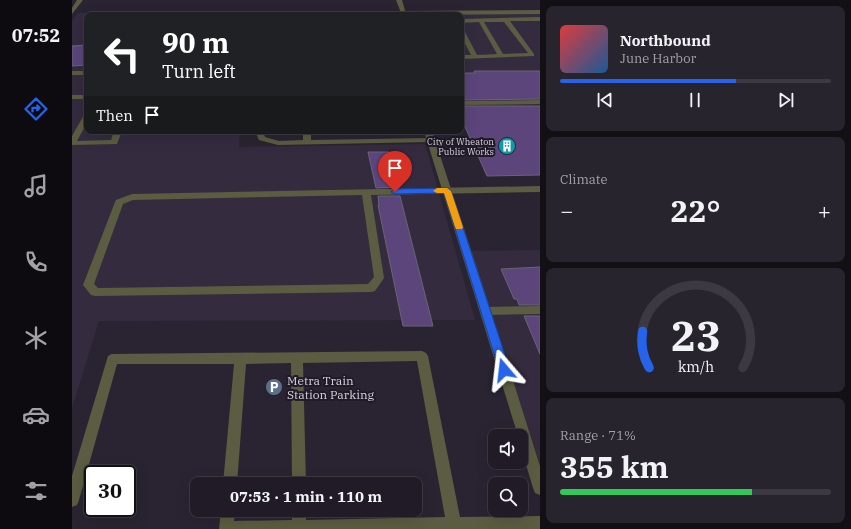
<!DOCTYPE html>
<html lang="en">
<head>
<meta charset="utf-8">
<style>
	body { margin:0; font-family:"IBM Plex Serif",serif; background:#28242e; color:#f1f3f6; height:100vh; display:flex; flex-direction:column; font-size:15px; white-space:nowrap }
	* { box-sizing:border-box; margin:0 }
	p { font-size:13px; color:#a2a1a7 }
	.icon { flex:none; width:22px; height:22px; fill:none; stroke:currentColor; stroke-width:2; stroke-linecap:round; stroke-linejoin:round }
	.map { position:relative; flex:1; overflow:hidden }
	.details { display:flex; flex-direction:column; gap:6px; padding:6px; background:#120f15; width:311px }
	.details>* { flex:none }
	.banner { position:absolute; left:12px; top:12px; width:380px; height:122px; border-radius:8px; box-shadow:0 4px 16px #0002,0 0 0 1px #3d3943; background:#202124; color:#fff; overflow:hidden }
	.buttons { position:absolute; left:416px; top:429px; display:grid; gap:8px }
	.buttons a { display:grid; place-items:center; width:40px; height:40px; border-radius:8px; background:#201b26; box-shadow:0 4px 16px #0002,0 0 0 1px #3d3943; font-size:20px }
	.speed { position:absolute; left:12px; top:465px; display:flex; gap:8px; font-size:20px; font-weight:700; text-align:center }
	.speed>* { display:grid; place-content:center; width:52px; height:52px; border-radius:50%; background:#201b26; box-shadow:0 4px 16px #0002,0 0 0 1px #3d3943; line-height:1 }
	.speed .limit { border:2px solid #111; border-radius:6px; background:#fff; color:#111 }
	.pin { position:absolute; display:grid; place-items:center; width:34px; height:34px; color:#fff; margin:-41px -17px; border-radius:50% 50% 50% 0; rotate:-45deg; box-shadow:0 0 4px #0007 }
	.pin .icon { rotate:45deg }
	.me { position:absolute; width:44px; margin:-22px; rotate:343deg; stroke-linejoin:round; filter:drop-shadow(0 0 3px #0008) }
	.turn { display:flex; align-items:center; gap:14px; height:84px; padding:0 12px; font-size:18px }
	.turn .icon { width:52px; height:52px; stroke-width:2.5 }
	.turn b { display:block; font-size:28px; line-height:34px }
	.then { display:flex; align-items:center; height:38px; padding:0 12px; background:#0003; gap:8px; font-size:15px }
	.big { font-size:30px; font-weight:800; line-height:1.1 }
	.details .tile { flex:1; display:flex; flex-direction:column; justify-content:center; gap:6px; min-width:0; padding:0 14px; border-radius:8px; background:#28242e }
	.details .dial { align-items:center; gap:0 }
	.dial svg { height:104px; overflow:visible; fill:none; stroke:#3d3943; stroke-width:7; stroke-linecap:round; text-anchor:middle }
	.dial text { fill:#f1f3f6; stroke:none }
	.song { display:flex; align-items:center; gap:12px }
	.cover { width:48px; height:48px; border-radius:6px; background:linear-gradient(135deg,hsl(0 70% 55%),hsl(210 70% 35%)) }
	.played { height:4px; border-radius:2px; background:linear-gradient(90deg,#2563eb 65%,#3d3943 65%) }
	.keys { display:flex; justify-content:space-around; direction:ltr }
	.heat { display:flex; justify-content:space-between; align-items:center; font-size:22px; direction:ltr }
	.charge { height:6px; border-radius:3px; background:linear-gradient(90deg,#34c759 71%,#3d3943 0) }
	.trip { position:absolute; left:118px; top:477px; width:232px; height:40px; border-radius:8px; background:#201b26; box-shadow:0 4px 16px #0002,0 0 0 1px #3d3943; font-weight:800; line-height:40px; text-align:center }
	main { display:flex; flex:1; min-height:0 }
	.tabs { display:flex; flex-direction:column; width:72px; justify-content:space-around; align-items:center; background:#0d0b0f; color:#a2a1a7 }
	.tabs .icon { width:28px; height:28px }
	.tabs .on { color:#2563eb }
	.tabs b { font-size:18px; color:#f1f3f6 }
	.map>svg:first-child { display:block }
</style>
</head>
<body>
<main>
<nav class="tabs">
<b>07:52</b>
<svg class="icon on" aria-label="directions" viewBox="0 0 24 24"><path d="M12 3l9 9-9 9-9-9zM9 14v-3h6M13 9l2 2-2 2"/></svg>
<svg class="icon" aria-label="music" viewBox="0 0 24 24"><path d="M9 18V5l10-2v13"/><circle cx="6" cy="18" r="3"/><circle cx="16" cy="16" r="3"/></svg>
<svg class="icon" aria-label="phone" viewBox="0 0 24 24"><path d="M5 4h4l2 5-3 2q2 4 5 5l2-3 5 2v4C11 20 4 13 5 4z"/></svg>
<svg class="icon" aria-label="climate" viewBox="0 0 24 24"><path d="M12 3v18M4 7l16 10M4 17L20 7"/></svg>
<svg class="icon" aria-label="car" viewBox="0 0 24 24"><path d="M5 17H2v-5l4-1 3-4h7l3 4 3 1v5h-3M9 17h6M6 11h13"/><circle cx="7" cy="17" r="2"/><circle cx="17" cy="17" r="2"/></svg>
<svg class="icon" aria-label="filters" viewBox="0 0 24 24"><path d="M4 7h16M4 17h16"/><circle cx="9" cy="7" r="2"/><circle cx="15" cy="17" r="2"/></svg>
</nav>
<div class="map">
<svg width="468" height="529" viewBox="0 0 468 529">
	<rect width="100%" height="100%" fill="#2a2432"/>
	<path fill="#342b3f" d="M180,11V15H15V131H168L167,147L353,144L403,320L27,321L0,408V21L6,13Z
		M468,13V105L389,106V15L314,14Z
		M468,250V465L397,251Z"/>
	<path fill="#5b457b" stroke="#6a6475" d="M15,45V65L0,66V46Z
		M402,71H468V99L389,100V73H403Z
		M389,106H468V175L415,176L389,118Z
		M296,152H317L326,187L304,188Z
		M306,196H328L361,326H331L306,205H307Z
		M468,267V305H447L445,299H442L429,269Z
		M452,316H468V354Z"/>
	<g fill="none" stroke-linecap="round" stroke-linejoin="round">
		<path fill="#5b5c41" fill-rule="evenodd" d="M324,0H330L334,14L329,13Z
			M468,17V21H438L462,54V56L389,59V55H399L389,36V28L392,30L405,55L425,54L407,22L389,23V19ZM412,22H432L456,53L431,54Z
			M0,71H15V75H0Z
			M0,95H15V99H0Z
			M468,100V104L389,105V101Z
			M12,115H15V123L5,141L39,140L42,131H50L45,144L0,145V136Z
			M183,131H191L193,137L207,141L231,140V131H239V140L359,138L363,140L359,142L206,145L187,140Z
			M468,186V192L299,195L312,278L303,291L299,292L23,296L19,295L11,285L43,202L44,200L60,194ZM290,195L302,277L296,284L26,288L22,284L51,204L61,200Z
			M468,306V314L414,315L410,314L409,311L410,308L414,307Z
			M350,351L354,353L356,356L388,517L468,516V529H147L149,510H163L162,521L220,520V510H234V520L373,517L345,361L231,363L234,484H220L219,363L174,364L165,484H151L162,364H45L7,500L5,505L0,507V476L36,356L40,354Z"/>
		<path fill="#5b5c41" fill-rule="evenodd" d="M5,0H11L0,14V8Z
			M468,10V14L316,15L332,11Z
			M352,131H360L419,311L468,466V495L463,493L461,488L449,448V436H446Z"/>
	</g>
	<path fill="#2563eb" stroke="#184099" d="M375,188L379,191L438,370L436,373H428L427,370L372,193L323,194L319,192L323,189Z"/>
	<path fill="#f59e0b" d="M365,188H375L379,191L391,227L390,229H384L383,227L372,193H365L361,191Z"/>
	<defs>
		<g id="building-disc" transform="scale(0.9)"><circle r="9.5" fill="#0f9aa8" stroke="#201a28"/><path d="M-4-6H4V6H1V3H-1V6H-4ZM-2.5-4.3h1.7v1.8h-1.7ZM.8-4.3h1.7v1.8H.8ZM-2.5-1h1.7V.8h-1.7ZM.8-1h1.7V.8H.8Z" fill="#fff"/></g>
		<g id="parking-disc" transform="scale(0.9)"><circle r="9.5" fill="#5c6f8a" stroke="#201a28"/><path d="M-3.5-5.5H1a3.5 3.5 0 0 1 0 7H-1V5.5H-3.5ZM-1-3.4V-.6H.8a1.4 1.4 0 0 0 0-2.8Z" fill="#fff"/></g>
	</defs>
	<g fill-rule="evenodd">
		<use href="#building-disc" x="435" y="146"/>
		<use href="#parking-disc" x="202" y="387"/>
	</g>
	<g text-anchor="middle" dominant-baseline="central" stroke-width="4" stroke-linejoin="round" paint-order="stroke">
		<g font-size="9" fill="#d7d3dd" stroke="#201a28" text-anchor="end">
			<text x="422" y="141">City of Wheaton<tspan x="422" dy="10">Public Works</tspan></text>
		</g>
		<g font-size="12" fill="#d7d3dd" stroke="#201a28" text-anchor="start">
			<text x="215" y="380">Metra Train<tspan x="215" dy="14">Station Parking</tspan></text>
		</g>
	</g>
</svg>
<div class="buttons">
<a><svg class="icon" aria-label="sound" viewBox="0 0 24 24"><path d="M4 9h4l5-4v14l-5-4H4zM17 9q2 3 0 6"/></svg></a>
<a><svg class="icon" aria-label="search" viewBox="0 0 24 24"><circle cx="10" cy="10" r="6"/><path d="M15 15l6 6"/></svg></a>
</div>
<div class="speed"><div class="limit">30</div></div>
<div class="pin" style="left:323px;top:192px;background:#d93025"><svg class="icon" aria-label="arrive" viewBox="0 0 24 24"><path d="M6 21V4h12l-3 4 3 4H6"/></svg></div>
<svg class="me" style="left:432px;top:370px" viewBox="-20 -20 40 40"><path d="M0-17L14 15 0 8-14 15z" fill="#2563eb" stroke="#fff" stroke-width="4"/></svg>
<div class="trip">07:53 · 1 min · 110 m</div>
<div class="banner">
<div class="turn"><svg class="icon" aria-label="left" viewBox="0 0 24 24"><path d="M17 20v-9H6M10 6l-5 5 5 5"/></svg><div><b>90 m</b>Turn left</div></div>
<div class="then">Then<svg class="icon" aria-label="arrive" viewBox="0 0 24 24"><path d="M6 21V4h12l-3 4 3 4H6"/></svg></div>
</div>
</div>
<section class="details">
<div class="tile">
<div class="song"><i class="cover"></i><div><b>Northbound</b><p>June Harbor</p></div></div>
<div class="played"></div>
<div class="keys"><svg class="icon" aria-label="previous" viewBox="0 0 24 24"><path d="M18 5L8 12l10 7zM5 5v14"/></svg><svg class="icon" aria-label="pause" viewBox="0 0 24 24"><path d="M8 5v14M16 5v14"/></svg><svg class="icon" aria-label="next" viewBox="0 0 24 24"><path d="M6 5l10 7-10 7zM19 5v14"/></svg></div>
</div>
<div class="tile"><p>Climate</p>
<div class="heat"><a>−</a><b class="big">22°</b><a>+</a></div>
</div>
<div class="tile dial"><svg viewBox="0 0 100 80">
<path d="M14 69A42 42 0 1 1 86 69"/>
<path d="M14 69A42 42 0 0 1 9 41" stroke="#2563eb"/>
<text x="50" y="56" font-size="32" font-weight="700">23</text>
<text x="50" y="72" font-size="11">km/h</text>
</svg></div>
<div class="tile"><p>Range · 71%</p><b class="big">355 km</b><div class="charge"></div></div>
</section>
</main>
</body>
</html>
